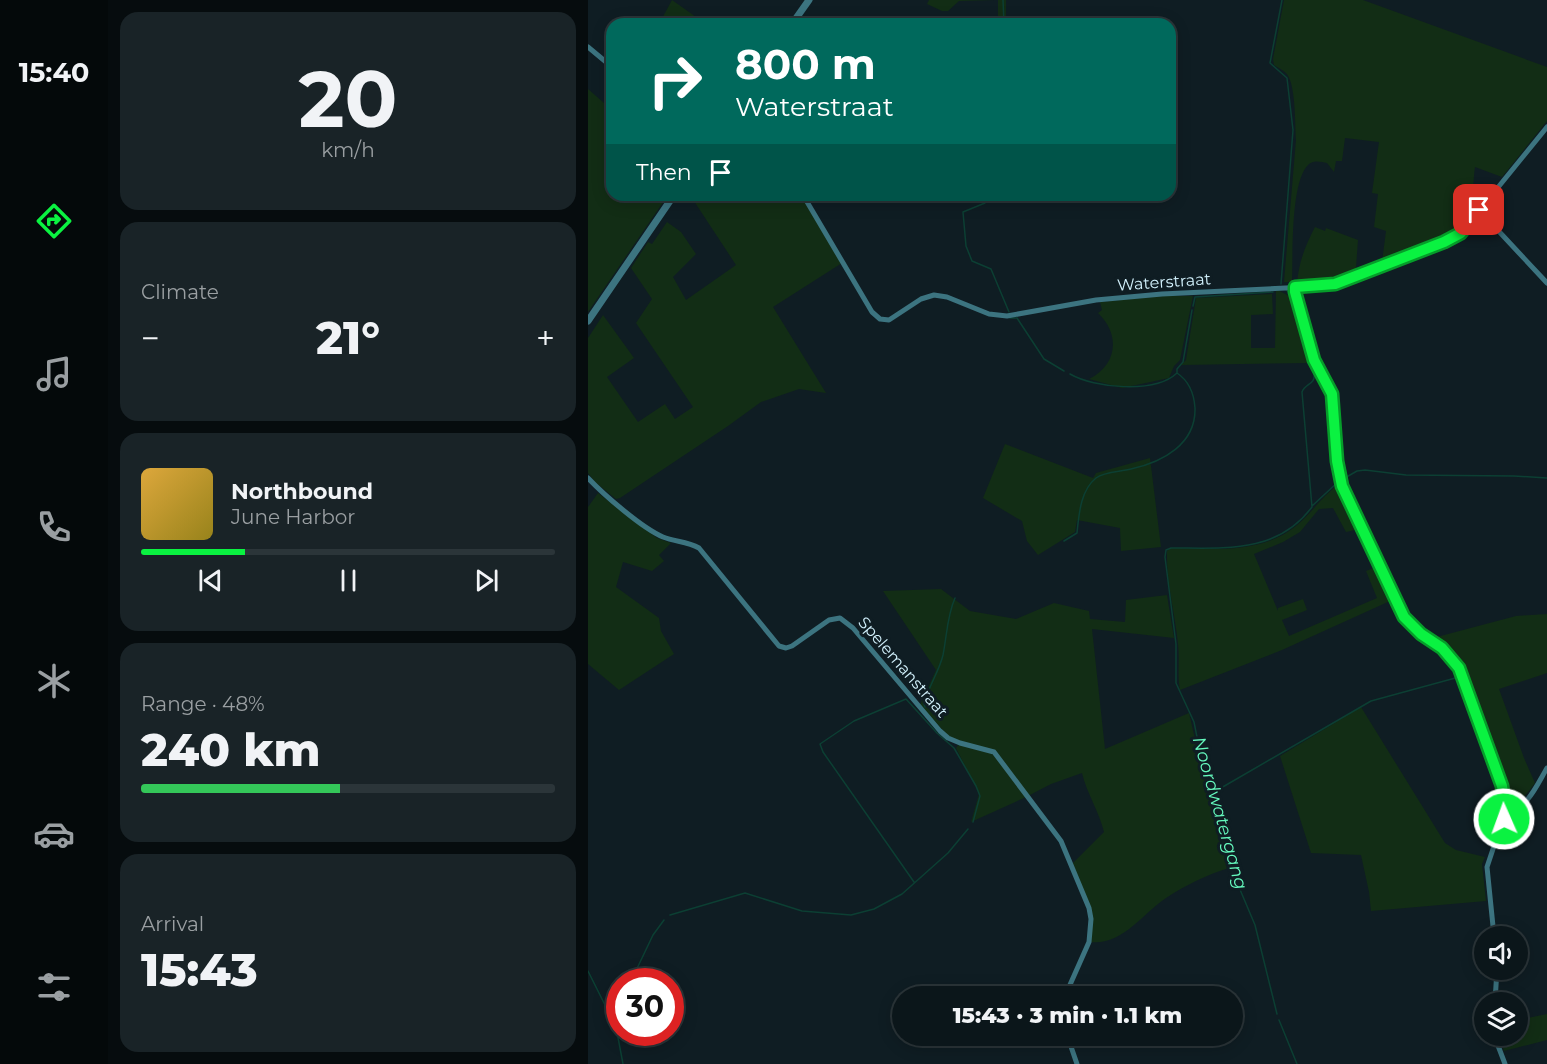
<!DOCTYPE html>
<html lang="en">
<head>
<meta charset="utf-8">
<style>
	body { margin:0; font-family:Montserrat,sans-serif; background:#192327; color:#f1f3f6; height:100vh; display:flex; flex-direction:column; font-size:22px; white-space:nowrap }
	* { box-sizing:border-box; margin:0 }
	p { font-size:20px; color:#9a9fa2 }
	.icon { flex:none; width:33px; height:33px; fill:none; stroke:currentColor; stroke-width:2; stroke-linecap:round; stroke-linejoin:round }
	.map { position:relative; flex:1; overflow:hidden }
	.details { display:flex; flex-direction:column; gap:12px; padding:12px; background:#060c0e; width:480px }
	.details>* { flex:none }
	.guide { position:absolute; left:18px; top:18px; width:570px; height:183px; border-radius:18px; box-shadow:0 3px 15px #0003,0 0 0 2px #2b3539; background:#00695c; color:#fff; overflow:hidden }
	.buttons { position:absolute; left:886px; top:926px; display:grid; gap:12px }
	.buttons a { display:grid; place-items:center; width:54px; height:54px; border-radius:50%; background:#0b161a; box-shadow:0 3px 15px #0003,0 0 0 2px #2b3539; font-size:30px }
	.speed { position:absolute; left:18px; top:968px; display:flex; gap:12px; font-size:30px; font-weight:700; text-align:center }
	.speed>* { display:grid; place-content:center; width:78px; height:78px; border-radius:50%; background:#0b161a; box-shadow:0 3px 15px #0003,0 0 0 2px #2b3539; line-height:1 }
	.speed .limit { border:9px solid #d22; background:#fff; color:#111 }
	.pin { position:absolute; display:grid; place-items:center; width:51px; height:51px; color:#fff; margin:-26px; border-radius:12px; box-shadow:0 3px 9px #0006 }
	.me { position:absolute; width:66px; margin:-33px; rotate:358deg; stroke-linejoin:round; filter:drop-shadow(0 0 4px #0008) }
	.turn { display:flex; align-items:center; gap:21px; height:126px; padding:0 30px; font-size:27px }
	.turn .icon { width:78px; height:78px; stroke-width:2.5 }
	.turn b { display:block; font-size:42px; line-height:51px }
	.then { display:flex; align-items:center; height:57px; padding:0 30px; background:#0003; gap:12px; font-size:22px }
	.big { font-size:45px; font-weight:800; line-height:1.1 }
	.details .card { flex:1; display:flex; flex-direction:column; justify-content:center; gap:9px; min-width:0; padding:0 21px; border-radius:18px; background:#192327 }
	.details .dial { align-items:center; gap:0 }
	.dial b { font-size:78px; line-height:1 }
	.song { display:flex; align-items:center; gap:18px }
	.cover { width:72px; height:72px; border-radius:9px; background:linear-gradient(135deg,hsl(40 70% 55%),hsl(50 70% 35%)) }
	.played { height:6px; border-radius:3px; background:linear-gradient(90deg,#0af241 25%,#2b3539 25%) }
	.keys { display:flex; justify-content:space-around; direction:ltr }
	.heat { display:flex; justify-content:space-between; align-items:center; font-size:33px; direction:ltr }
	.charge { height:9px; border-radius:4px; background:linear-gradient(90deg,#34c759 48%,#2b3539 0) }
	.trip { position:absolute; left:304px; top:986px; width:351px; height:60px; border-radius:30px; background:#0b161a; box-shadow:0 3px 15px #0003,0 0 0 2px #2b3539; font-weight:800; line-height:60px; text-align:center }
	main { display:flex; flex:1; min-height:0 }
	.menu { display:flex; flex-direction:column; width:108px; justify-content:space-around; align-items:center; background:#04090a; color:#9a9fa2 }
	.menu .icon { width:42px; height:42px }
	.menu .active { color:#0af241 }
	.menu b { font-size:27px; color:#f1f3f6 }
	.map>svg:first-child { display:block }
</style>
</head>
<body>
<main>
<nav class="menu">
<b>15:40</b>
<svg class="icon active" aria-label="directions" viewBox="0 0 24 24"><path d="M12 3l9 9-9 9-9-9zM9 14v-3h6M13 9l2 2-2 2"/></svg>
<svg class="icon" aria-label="music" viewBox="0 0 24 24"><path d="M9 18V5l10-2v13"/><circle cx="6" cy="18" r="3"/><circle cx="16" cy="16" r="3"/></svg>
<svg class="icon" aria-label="phone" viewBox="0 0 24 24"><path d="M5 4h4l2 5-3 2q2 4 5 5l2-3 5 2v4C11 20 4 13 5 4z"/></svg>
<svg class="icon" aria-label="climate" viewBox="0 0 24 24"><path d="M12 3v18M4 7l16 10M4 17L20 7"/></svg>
<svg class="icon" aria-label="car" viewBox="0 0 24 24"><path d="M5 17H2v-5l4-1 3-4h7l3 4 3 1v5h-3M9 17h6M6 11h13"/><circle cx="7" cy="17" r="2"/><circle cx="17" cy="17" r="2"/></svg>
<svg class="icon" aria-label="filters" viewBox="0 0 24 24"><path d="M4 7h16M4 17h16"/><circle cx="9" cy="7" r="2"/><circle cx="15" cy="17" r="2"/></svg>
</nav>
<section class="details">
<div class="card dial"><b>20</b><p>km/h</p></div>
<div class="card"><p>Climate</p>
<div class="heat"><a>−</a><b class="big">21°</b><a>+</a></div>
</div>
<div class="card">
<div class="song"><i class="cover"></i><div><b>Northbound</b><p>June Harbor</p></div></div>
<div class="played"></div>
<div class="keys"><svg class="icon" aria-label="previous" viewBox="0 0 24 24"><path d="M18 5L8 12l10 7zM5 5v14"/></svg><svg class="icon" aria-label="pause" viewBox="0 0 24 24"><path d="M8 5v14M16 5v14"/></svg><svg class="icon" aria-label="next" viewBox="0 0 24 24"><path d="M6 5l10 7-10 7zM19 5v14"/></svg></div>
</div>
<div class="card"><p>Range · 48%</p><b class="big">240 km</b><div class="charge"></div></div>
<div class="card"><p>Arrival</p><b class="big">15:43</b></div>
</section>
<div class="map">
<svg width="959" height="1064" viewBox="0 0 959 1064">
	<rect width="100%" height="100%" fill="#0f1d23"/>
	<path fill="#122d15" d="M84,0L118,24H71Z
		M341,0H407L371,1L360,11H354L339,4Z
		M410,0H418V24H410Z
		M696,0H775L959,67V121L914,177L887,167C885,180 885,208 881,219C874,236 813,255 794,262L798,231L786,227L790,194L784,193L791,142L757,138L754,161H748L746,172L739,163C733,162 727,160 721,164C702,180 705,258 704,282H696L708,140C707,125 708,83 698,73C695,70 689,67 686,65L685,59Z
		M0,89L24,110V195H80L0,312Z
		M102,195H213L254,263L185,307L238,393L211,389L173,402L140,426L32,498L28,499L7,482L0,473V338L15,315L46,358L19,377L50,422L77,404L87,419L105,407L48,323L64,299L43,268L60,242L64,244L79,222L93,232L108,254L85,277L98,300L148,265Z
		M727,227L737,231L738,228L770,240L768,268L765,274L736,282L709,283C711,262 717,246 727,227Z
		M688,289L701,296L720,363L593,365L598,360L608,298L684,294L685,314L663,315V348H687Z
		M575,296H605L592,360L586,366L581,378L534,388L501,379C529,365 533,335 510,313L514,310L512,302Z
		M417,444L505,478L508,473L562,458L573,547L533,551L532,528L489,520L487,532L450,555L439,541L434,521L395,498Z
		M751,484L776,535L771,537L767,530L758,532L745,508L731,509L712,532L695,542L666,554L690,611V608L715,599L719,610L694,620L701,636L789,598L778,571L788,567L802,601L694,650L592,690C589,675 592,660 590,644C587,613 578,582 579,551L583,548C625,549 674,554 708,526C724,513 733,497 751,484Z
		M10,493L69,538L83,543L71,555L76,561L64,571L35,562L28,587L71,618L73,631L86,654L31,690L0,664V507Z
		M353,589L382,611L428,619L466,603L501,611L502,619L537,622L538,600L579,595L586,638L504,629L517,749L601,713L610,752L633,822L641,868C618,875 598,885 578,898C554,914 534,946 502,942L503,914L484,864L516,832C511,811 499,794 494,773L463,784L440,796L408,751L372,742L361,737L332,705L348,670L295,591Z
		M959,614V673L911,689L936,758L947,783L932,802L924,807L875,668L866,656L845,638L928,616Z
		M773,707L857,843L868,850L897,857L894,864L898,901L783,911L781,892L773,855L723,853L692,756Z
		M371,744L400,752L406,755L438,797L383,822L391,794L368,748Z
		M959,1014V1040L916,1051L910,1035H930V1020Z"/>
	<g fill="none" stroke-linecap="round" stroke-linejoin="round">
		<path stroke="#0c3f33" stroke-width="1.5" d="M415,0L416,24
			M398,195L397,203L375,212L378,246L384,261L403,269L421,312
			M693,284L705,130L699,78L682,63L694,0
			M698,290L703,294L725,368
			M605,306L607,297L685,292
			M422,318H429L456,359L476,371
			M482,374C506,388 567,394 589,373V369L595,362L604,310
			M755,479L769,471L777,470L818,475L926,476L959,478
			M724,506L750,482
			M476,541L489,533C491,515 492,491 508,478C517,471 532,472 543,469C575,462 608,444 607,408C606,393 601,381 589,373
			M337,707L336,704C340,687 351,672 355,655C359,635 359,616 367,598
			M633,788L783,701L871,677
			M326,882L235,752L232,744L266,721L318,699L349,733L366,748L388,786L392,796L385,822
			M82,915L157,893L214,911L263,915L286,909L314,894L360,853L380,829
			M0,971L28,1027L35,1064
			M43,981L65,935L76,920
			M689,1014L667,925L645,873L634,813L611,747L606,722L588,683V644L577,557L578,550L583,548C636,548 689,554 724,507L714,392C717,383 728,385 726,373
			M691,1020L709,1064
			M28,1027L32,1020"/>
		<path stroke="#3c7480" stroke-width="5" d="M0,47L24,67
			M215,195L284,312L292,319L301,320L333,299L346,295L359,297L401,314L419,316L508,300L574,294L738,286L759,280L856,242L873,233L959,127
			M891,210L959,283
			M707,287L726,360L744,394L749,461L754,486L816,617L833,634L854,648L871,668L914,786L917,813L899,867L906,936
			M0,478C16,495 54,528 75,537C87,542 99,541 111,548L191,646L198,648L204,646L241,620L252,618L265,628L352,731L360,738L372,743L406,752L473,841L501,908L503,919L501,942L477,996
			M917,813C939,810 949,785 959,768
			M907,1002L909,969
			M479,1035L489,1064
			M906,1035L917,1064"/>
		<path stroke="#3c7480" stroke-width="7" d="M204,24L221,0
			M0,321L86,195"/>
	</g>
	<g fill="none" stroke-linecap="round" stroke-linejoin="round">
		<g stroke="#069d2a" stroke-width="15">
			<path id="route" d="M891,210L873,233L856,242L747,284L707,287V292L726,360L744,394L749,461L754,486L816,617L833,634L854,648L871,668L914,786L916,800V819"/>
		</g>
		<use href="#route" stroke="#0af241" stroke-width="10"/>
	</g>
	<g text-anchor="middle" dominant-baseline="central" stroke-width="6" stroke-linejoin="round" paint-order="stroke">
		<g font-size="16" fill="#d3f2fd" stroke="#0f1d23">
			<text transform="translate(576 282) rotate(-4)">Waterstraat</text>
			<text transform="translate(315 667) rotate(49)">Spelemanstraat</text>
		</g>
		<g font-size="18" font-style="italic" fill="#65f9be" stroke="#0f1d23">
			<text transform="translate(632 813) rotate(74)">Noordwatergang</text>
		</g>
	</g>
</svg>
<div class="buttons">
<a><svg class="icon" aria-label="sound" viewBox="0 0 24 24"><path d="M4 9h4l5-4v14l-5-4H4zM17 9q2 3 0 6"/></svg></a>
<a><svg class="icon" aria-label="layers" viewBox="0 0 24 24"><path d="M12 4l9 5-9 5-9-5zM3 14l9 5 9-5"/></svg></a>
</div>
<div class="speed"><div class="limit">30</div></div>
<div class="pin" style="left:891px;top:210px;background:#d93025"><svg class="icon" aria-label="arrive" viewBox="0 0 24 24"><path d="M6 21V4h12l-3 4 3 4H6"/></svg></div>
<svg class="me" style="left:916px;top:819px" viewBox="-20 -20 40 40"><circle r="17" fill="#0af241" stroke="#fff" stroke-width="3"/><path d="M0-11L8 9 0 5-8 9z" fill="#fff"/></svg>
<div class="trip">15:43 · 3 min · 1.1 km</div>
<div class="guide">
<div class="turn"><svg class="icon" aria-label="right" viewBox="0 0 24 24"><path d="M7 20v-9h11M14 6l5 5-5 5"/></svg><div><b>800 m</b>Waterstraat</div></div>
<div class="then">Then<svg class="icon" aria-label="arrive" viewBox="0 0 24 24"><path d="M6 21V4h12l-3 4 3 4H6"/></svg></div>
</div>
</div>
</main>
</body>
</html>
